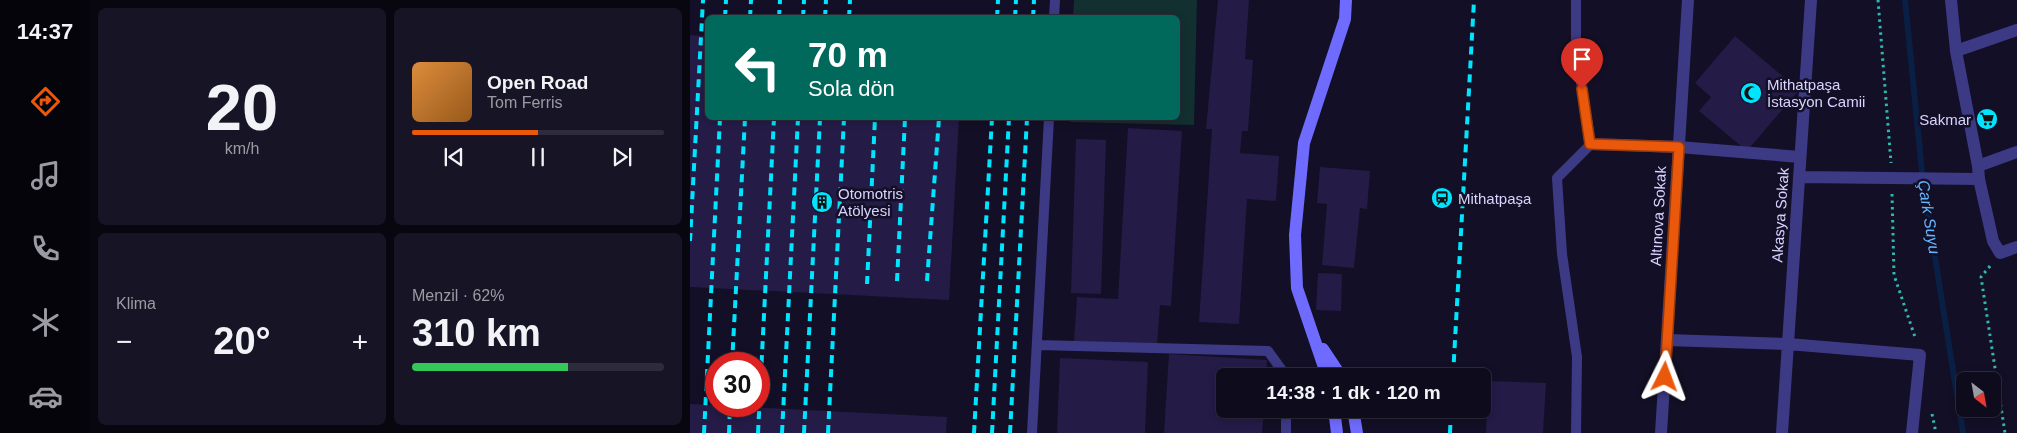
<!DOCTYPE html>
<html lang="tr">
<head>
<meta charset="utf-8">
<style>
	body { margin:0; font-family:Helvetica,sans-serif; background:#171425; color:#f1f3f6; height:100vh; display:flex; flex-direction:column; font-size:19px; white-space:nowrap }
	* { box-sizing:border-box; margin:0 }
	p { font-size:16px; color:#9b9ba3 }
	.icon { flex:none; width:28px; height:28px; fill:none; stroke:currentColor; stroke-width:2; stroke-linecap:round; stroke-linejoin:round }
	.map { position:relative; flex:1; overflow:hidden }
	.panel { display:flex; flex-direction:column; gap:8px; padding:8px; background:#08060f; width:600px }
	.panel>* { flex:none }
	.top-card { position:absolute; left:15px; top:15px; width:475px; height:105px; border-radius:8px; box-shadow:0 2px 8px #0003,0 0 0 1px #2e2b3b; background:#00695c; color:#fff; overflow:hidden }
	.needle { width:32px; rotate:149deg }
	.controls { position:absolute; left:1266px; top:372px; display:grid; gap:10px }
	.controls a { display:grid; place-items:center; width:45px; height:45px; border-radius:8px; background:#0e0b1c; box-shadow:0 2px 8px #0003,0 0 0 1px #2e2b3b; font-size:25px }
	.speed { position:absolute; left:15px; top:352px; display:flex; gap:10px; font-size:25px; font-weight:700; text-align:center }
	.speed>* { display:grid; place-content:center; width:65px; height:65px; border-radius:50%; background:#0e0b1c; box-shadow:0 2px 8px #0003,0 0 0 1px #2e2b3b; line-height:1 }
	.speed .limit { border:8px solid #d22; background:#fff; color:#111 }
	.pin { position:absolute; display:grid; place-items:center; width:42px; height:42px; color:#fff; margin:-51px -21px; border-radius:50% 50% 50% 0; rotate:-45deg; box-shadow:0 0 5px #0007 }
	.pin .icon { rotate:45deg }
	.me { position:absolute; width:55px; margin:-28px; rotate:3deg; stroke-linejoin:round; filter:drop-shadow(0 0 4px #0008) }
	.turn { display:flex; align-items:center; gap:18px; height:105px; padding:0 20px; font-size:22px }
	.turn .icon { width:65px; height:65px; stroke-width:2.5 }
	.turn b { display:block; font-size:35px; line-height:42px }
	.big { font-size:38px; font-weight:800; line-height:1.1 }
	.panel .card { flex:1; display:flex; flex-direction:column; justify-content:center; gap:8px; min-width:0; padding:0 18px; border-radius:8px; background:#171425 }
	.panel .dial { align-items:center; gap:0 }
	.dial b { font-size:65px; line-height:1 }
	.song { display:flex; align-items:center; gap:15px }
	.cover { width:60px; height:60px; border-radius:8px; background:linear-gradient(135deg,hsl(30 70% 55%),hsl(30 70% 35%)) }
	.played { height:5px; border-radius:2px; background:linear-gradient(90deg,#ea580c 50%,#2e2b3b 50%) }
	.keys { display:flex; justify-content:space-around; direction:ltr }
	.heat { display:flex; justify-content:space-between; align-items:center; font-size:28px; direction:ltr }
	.charge { height:8px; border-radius:4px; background:linear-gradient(90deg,#34c759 62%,#2e2b3b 0) }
	.panel .tiles { flex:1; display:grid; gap:8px; grid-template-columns:repeat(2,1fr) }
	.trip { position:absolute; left:526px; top:368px; width:275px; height:50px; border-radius:8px; background:#0e0b1c; box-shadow:0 2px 8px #0003,0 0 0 1px #2e2b3b; font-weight:800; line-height:50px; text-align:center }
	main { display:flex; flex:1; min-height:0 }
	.tabs { display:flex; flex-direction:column; width:90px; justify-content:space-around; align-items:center; background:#06040b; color:#9b9ba3 }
	.tabs .icon { width:35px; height:35px }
	.tabs .on { color:#ea580c }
	.tabs b { font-size:22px; color:#f1f3f6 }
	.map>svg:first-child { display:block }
</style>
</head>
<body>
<main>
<nav class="tabs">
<b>14:37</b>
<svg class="icon on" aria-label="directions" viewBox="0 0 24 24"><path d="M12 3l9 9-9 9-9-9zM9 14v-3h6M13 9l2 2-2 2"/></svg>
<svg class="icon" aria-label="music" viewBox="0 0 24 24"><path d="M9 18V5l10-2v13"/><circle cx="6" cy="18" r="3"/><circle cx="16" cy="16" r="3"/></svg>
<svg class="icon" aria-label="phone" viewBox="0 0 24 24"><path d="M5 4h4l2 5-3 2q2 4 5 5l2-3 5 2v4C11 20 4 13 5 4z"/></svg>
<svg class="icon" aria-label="climate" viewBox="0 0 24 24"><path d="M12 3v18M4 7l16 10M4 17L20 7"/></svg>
<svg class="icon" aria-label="car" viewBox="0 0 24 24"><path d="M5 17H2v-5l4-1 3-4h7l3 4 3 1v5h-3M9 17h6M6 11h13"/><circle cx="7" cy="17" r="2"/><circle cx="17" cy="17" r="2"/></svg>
</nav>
<section class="panel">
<div class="tiles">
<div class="card dial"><b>20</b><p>km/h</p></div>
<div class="card">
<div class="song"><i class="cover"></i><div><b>Open Road</b><p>Tom Ferris</p></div></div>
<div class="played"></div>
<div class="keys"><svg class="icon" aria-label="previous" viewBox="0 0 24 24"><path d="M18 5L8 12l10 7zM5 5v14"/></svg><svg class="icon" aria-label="pause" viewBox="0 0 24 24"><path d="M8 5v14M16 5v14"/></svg><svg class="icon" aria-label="next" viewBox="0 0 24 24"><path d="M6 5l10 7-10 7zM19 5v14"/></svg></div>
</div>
<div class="card"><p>Klima</p>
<div class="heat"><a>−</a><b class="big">20°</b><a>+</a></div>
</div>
<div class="card"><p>Menzil · 62%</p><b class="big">310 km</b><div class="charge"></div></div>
</div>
</section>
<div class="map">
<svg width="1327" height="433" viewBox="0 0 1327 433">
	<rect width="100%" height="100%" fill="#130f26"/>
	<path fill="#12302f" d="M384,0H507L504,125L380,122L381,118H488V18L383,17Z"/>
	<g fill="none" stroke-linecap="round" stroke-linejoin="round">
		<path stroke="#0a1f44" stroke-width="6" d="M1215,0L1233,182L1273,433"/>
	</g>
	<path fill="#241b47" d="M528,0H559L555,59L563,60L558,131H552L550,153L589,156L586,201L557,199L549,324L509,322L522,129H516Z
		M0,35L18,36V118H269L259,300L0,287Z
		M1045,36L1109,90L1057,151L1009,111L1021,97L1005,83Z
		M438,128L492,131L481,306L470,305L467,346L384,341L387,297L428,299Z
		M386,139L416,140L411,294L381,293Z
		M630,167L680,171L677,209L670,208L664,268L632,265L637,204L627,203Z
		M628,273L652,274L651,311L626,310Z
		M479,354L577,360L576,376H535V409H574L572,433H474Z
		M370,358L458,362L455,433H367Z
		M798,381L856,383L853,433H796Z
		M0,404L257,417L256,433H0Z"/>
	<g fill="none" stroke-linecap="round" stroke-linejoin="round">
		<path stroke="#2fb8b0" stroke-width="3" stroke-dasharray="2.5 4" stroke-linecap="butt" d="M1188,0L1201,163
			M1202,194L1204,275L1225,337
			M1300,266L1291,277L1315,433
			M1242,414L1246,433"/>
		<path stroke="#3d3a85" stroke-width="10" d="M886,0V52L901,144L867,178L872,254L887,357L886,433
			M364,18L365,0
			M348,345L578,351L596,376
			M342,433L359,118
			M596,433V409"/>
		<path stroke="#3d3a85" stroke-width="12" d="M1261,0L1266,51L1288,166L1289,179L1303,241L1310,253L1327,247
			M1266,51L1327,30
			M901,144L989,147L1110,157
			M1288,166L1327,152
			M1109,177L1289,179
			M977,340L1098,344L1230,355L1222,433
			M971,433L998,0
			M1092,433L1121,0"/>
		<path stroke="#6f6bff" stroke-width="12" d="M633,349L651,376
			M637,376L607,288L605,235L614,143L655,19L656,0
			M644,409L647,433
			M663,409L667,433"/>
		<path stroke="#00e5ff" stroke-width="4" stroke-dasharray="8 6" stroke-linecap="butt" d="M35,18L36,0
			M60,18L61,0
			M89,18L90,0
			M113,18L114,0
			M135,18L136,0
			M159,18L160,0
			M307,18L308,0
			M325,18L326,0
			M343,18L344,0
			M0,241L13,0
			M207,281L215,118
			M237,281L249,118
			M177,284L185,118
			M42,364L55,118
			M763,376L784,0
			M14,433L30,118
			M39,433L40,406
			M68,433L84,118
			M92,433L108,118
			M114,433L130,118
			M138,433L154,118
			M284,433L302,118
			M302,433L319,118
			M320,433L337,118
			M760,433L761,409"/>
	</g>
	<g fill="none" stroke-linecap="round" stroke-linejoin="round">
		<g stroke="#983908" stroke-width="12">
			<path id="route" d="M892,89L900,144L989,147L975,377"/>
		</g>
		<use href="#route" stroke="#ea580c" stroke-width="9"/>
	</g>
	<defs>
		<g id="mosque-disc" transform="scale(1.125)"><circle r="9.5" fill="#00e5ff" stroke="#130f26"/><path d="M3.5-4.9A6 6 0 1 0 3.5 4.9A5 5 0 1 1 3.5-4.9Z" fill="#111"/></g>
		<g id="supermarket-disc" transform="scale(1.125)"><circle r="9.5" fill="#00e5ff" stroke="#130f26"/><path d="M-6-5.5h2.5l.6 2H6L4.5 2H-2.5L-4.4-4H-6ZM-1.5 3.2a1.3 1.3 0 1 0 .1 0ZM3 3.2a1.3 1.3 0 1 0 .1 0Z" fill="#111"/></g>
		<g id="station-disc" transform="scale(1.125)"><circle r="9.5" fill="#00e5ff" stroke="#130f26"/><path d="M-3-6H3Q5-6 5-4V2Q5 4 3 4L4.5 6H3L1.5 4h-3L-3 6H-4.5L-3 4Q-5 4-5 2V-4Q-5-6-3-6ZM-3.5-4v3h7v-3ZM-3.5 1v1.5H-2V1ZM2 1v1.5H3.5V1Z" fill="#111"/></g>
		<g id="building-disc" transform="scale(1.125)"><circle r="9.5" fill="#00e5ff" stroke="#130f26"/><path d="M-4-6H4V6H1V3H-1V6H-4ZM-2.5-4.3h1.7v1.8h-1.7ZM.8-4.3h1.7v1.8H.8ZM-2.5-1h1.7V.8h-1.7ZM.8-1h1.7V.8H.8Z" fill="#111"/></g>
	</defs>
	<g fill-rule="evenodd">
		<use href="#mosque-disc" x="1061" y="93"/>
		<use href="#supermarket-disc" x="1297" y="119"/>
		<use href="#station-disc" x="752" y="198"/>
		<use href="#building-disc" x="132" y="202"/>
	</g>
	<g text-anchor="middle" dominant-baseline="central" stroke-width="5" stroke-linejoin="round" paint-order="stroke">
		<g font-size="15" fill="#d9d4ff" stroke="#130f26" text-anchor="start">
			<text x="1077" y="84">Mithatpaşa<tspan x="1077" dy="17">İstasyon Camii</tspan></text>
			<text x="1281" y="119" text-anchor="end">Sakmar</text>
			<text x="148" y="193">Otomotris<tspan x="148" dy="17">Atölyesi</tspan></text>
			<text x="768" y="198">Mithatpaşa</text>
		</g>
		<g font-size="15" fill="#d9d4ff" stroke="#130f26">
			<text transform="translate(1090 215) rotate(-86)">Akasya Sokak</text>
			<text transform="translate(968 216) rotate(-87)">Altınova Sokak</text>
		</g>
		<g font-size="16" font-style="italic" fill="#62b6ff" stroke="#130f26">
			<text transform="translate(1239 217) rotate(81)">Çark Suyu</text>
		</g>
	</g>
</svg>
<div class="controls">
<a><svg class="needle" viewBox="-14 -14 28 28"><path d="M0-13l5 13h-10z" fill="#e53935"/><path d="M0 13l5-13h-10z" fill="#9b9ba3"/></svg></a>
</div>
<div class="speed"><div class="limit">30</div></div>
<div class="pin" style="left:892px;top:89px;background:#d93025"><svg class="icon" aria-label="arrive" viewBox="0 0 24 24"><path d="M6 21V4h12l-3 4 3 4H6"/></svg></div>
<svg class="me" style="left:975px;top:377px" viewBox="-20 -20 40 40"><path d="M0-17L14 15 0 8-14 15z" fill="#ea580c" stroke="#fff" stroke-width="4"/></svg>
<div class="trip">14:38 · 1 dk · 120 m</div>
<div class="top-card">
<div class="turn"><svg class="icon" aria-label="left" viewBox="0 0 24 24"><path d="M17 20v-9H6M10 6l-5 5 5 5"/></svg><div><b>70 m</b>Sola dön</div></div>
</div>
</div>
</main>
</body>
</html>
